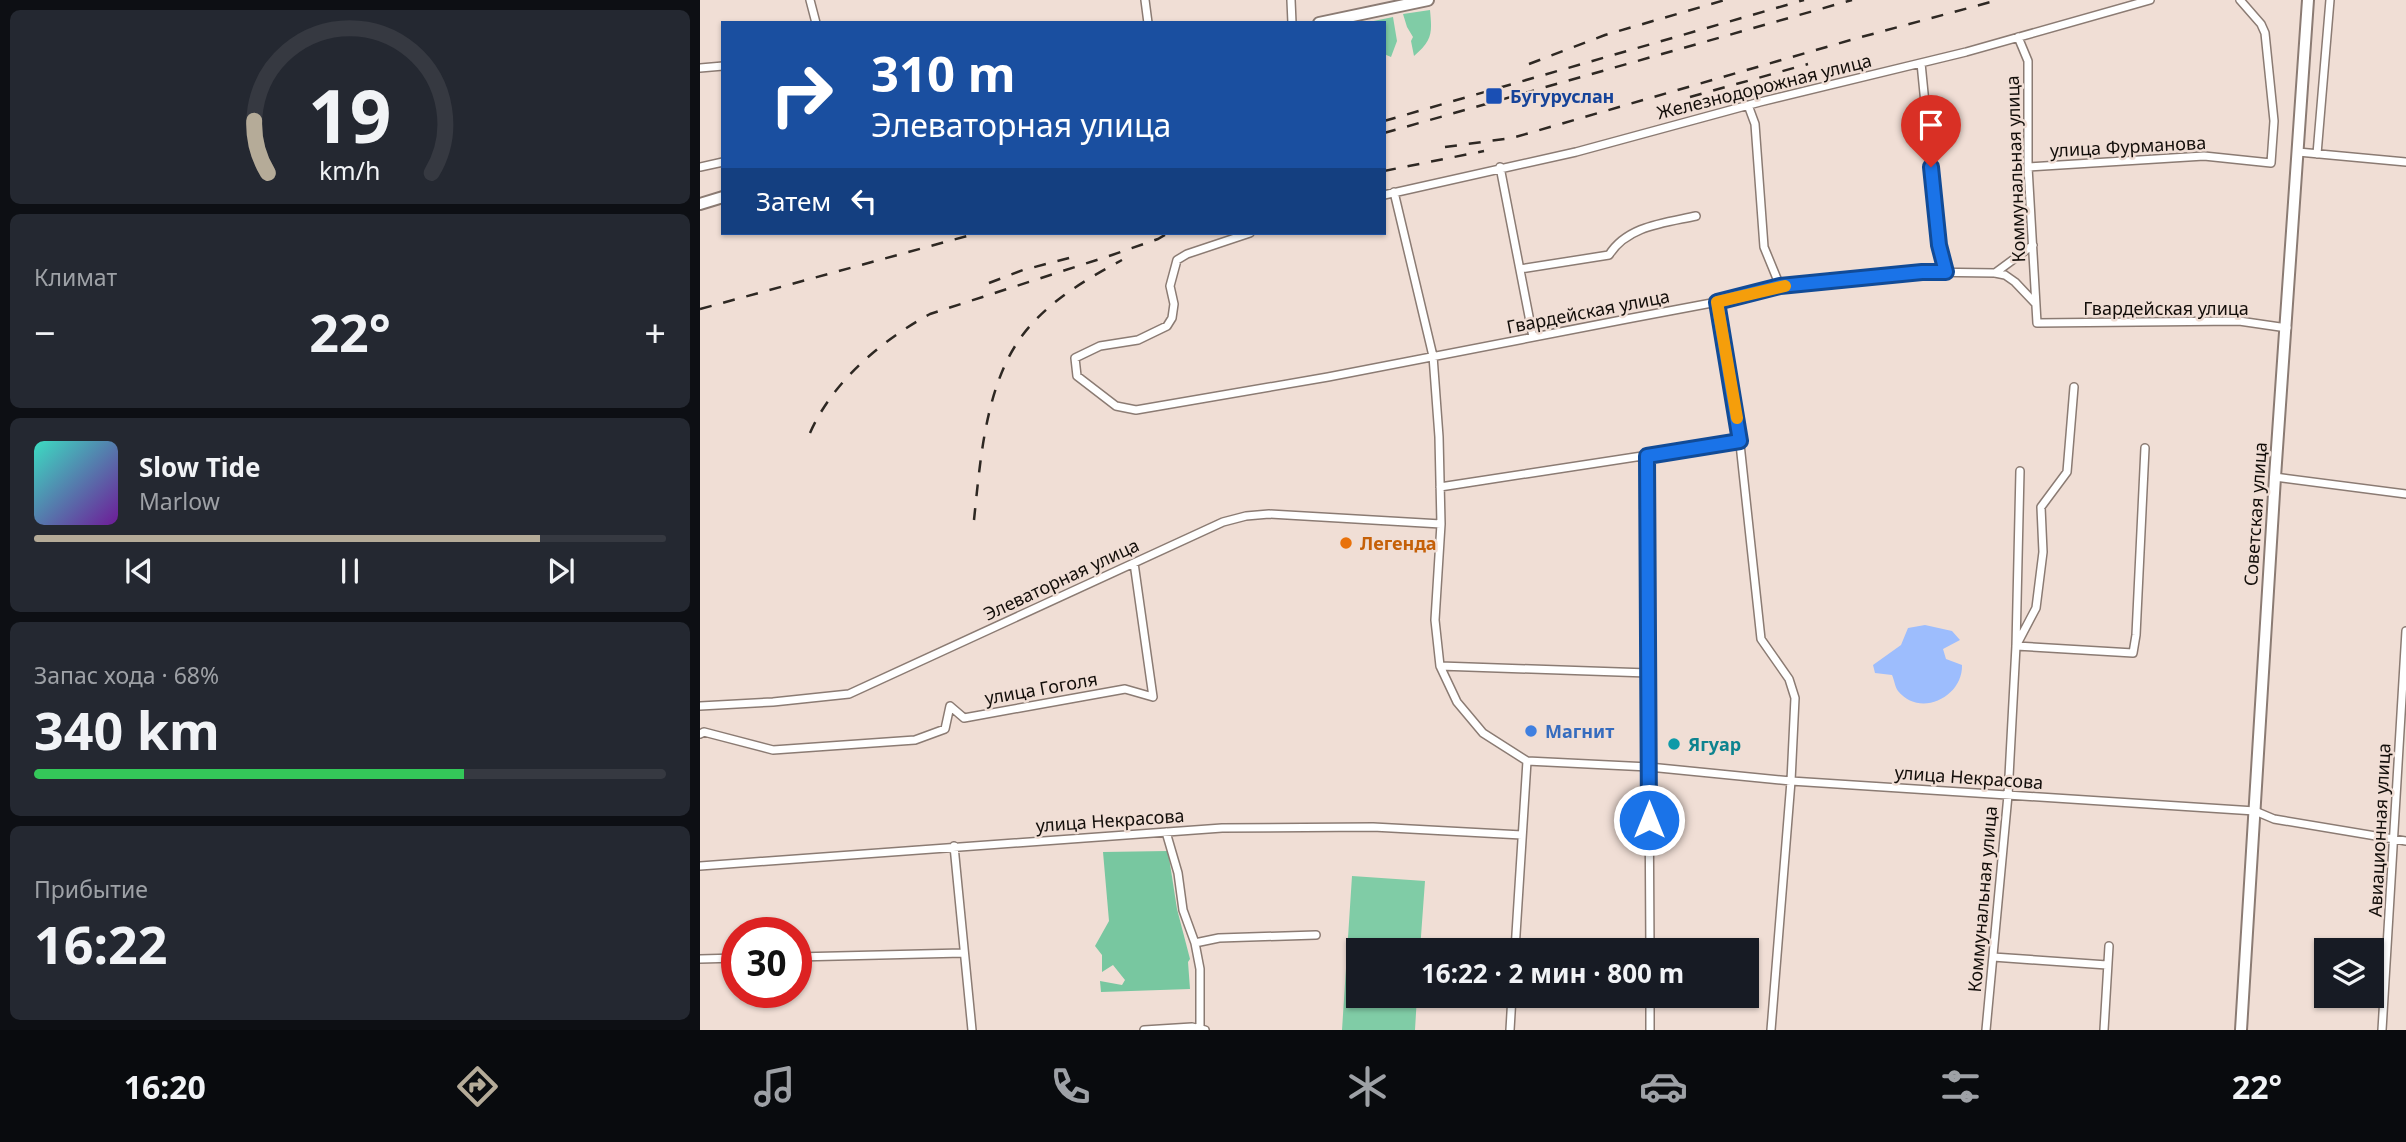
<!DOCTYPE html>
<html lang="ru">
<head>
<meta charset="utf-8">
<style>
	body { margin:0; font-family:"Noto Sans",sans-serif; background:#242831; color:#f1f3f6; height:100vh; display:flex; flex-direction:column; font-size:26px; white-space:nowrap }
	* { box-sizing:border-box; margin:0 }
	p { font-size:23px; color:#9ea1a6 }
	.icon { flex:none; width:38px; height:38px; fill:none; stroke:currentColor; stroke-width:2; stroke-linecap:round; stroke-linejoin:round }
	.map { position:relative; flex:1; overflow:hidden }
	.sheet { display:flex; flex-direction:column; gap:10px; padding:10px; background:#0d0f14; width:700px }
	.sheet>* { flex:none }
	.banner { position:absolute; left:21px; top:21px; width:665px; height:214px; border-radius:0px; box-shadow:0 2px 5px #0004; background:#1a4fa0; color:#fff; overflow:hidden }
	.controls { position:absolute; left:1614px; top:938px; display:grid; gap:14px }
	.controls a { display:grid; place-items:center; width:70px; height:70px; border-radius:0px; background:#171b24; box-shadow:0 2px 5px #0004; font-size:35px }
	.speed { position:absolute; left:21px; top:917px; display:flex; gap:14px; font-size:35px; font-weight:700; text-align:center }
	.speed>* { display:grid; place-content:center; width:91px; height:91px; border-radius:50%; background:#171b24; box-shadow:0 2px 5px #0004; line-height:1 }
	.speed .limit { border:10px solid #d22; background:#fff; color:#111 }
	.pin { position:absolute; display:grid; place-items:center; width:60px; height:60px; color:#fff; margin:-72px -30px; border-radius:50% 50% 50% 0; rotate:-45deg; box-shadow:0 0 7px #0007 }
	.pin .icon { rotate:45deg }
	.me { position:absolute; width:77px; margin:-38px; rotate:0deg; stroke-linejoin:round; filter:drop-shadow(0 0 5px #0008) }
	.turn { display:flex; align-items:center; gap:24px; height:147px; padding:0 35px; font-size:32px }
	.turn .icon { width:91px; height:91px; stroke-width:2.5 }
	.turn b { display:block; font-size:49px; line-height:60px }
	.then { display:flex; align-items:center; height:66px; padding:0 35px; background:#0003; gap:14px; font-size:26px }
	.big { font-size:52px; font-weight:700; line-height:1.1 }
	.sheet .card { flex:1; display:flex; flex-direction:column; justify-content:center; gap:10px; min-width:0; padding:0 24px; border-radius:10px; background:#242831 }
	.sheet .dial { align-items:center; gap:0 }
	.dial svg { height:182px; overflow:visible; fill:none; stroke:#363941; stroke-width:7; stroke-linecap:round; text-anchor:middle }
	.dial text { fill:#f1f3f6; stroke:none }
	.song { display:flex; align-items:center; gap:21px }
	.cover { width:84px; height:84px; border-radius:10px; background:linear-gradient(135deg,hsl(170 70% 55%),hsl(280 70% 35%)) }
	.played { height:7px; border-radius:4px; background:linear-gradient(90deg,#b5ab98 80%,#363941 80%) }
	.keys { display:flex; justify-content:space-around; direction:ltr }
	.heat { display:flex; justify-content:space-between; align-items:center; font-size:38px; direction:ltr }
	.charge { height:10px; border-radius:5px; background:linear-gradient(90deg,#34c759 68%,#363941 0) }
	.trip { position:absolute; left:646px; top:938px; width:413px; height:70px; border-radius:0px; background:#171b24; box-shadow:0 2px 5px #0004; font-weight:700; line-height:70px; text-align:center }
	.dock { display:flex; height:112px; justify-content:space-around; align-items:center; background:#090b0e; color:#9ea1a6 }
	.dock .icon { width:49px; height:49px }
	.dock .selected { color:#b5ab98 }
	.dock b { font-size:32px; color:#f1f3f6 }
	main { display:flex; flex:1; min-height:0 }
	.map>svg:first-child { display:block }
</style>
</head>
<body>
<main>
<section class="sheet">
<div class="card dial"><svg viewBox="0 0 100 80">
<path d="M14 69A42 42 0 1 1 86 69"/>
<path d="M14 69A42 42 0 0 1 8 46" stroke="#b5ab98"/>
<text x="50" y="56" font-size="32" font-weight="700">19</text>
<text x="50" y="72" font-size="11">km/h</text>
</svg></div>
<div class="card"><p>Климат</p>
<div class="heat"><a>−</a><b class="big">22°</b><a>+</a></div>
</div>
<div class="card">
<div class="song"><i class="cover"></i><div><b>Slow Tide</b><p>Marlow</p></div></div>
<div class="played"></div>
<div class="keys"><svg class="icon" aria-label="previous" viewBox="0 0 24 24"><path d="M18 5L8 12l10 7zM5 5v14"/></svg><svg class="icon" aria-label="pause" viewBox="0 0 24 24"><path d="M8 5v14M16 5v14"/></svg><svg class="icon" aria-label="next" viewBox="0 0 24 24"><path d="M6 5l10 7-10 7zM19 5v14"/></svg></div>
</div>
<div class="card"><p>Запас хода · 68%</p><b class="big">340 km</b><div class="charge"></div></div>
<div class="card"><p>Прибытие</p><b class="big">16:22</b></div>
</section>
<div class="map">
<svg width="1706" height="1030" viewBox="0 0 1706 1030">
	<rect width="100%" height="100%" fill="#f0ded5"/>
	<path fill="#80cca6" d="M730,10C732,32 733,40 714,56L711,41L713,37L707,27L703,14Z
		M693,17L697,41L691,57L684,54V23H664Z
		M652,876L725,881L720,950H658V996H717L715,1030H642Z"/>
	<path fill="#78c7a0" d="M468,851L477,909L490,959L488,962L490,989L401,992L400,981L422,985L425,980L413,965L402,972V955L395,946L409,921L403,852Z"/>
	<path fill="#9dbdfd" d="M1225,625L1252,631L1260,640L1243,649L1246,659L1262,665C1263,697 1220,718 1198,691C1195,687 1194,679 1192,675L1175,673L1173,665L1201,645L1208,628Z"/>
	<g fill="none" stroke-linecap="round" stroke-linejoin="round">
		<g stroke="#8b7b73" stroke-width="10">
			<path id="minor" d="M110,0L116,23
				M445,0L448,23
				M591,0L592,23
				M1318,37L1328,61V167L1337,323L1539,321L1587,328
				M1221,63L1239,245L1246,272
				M0,68L23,66
				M1048,105L1055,124L1064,247L1080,286
				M1598,152L1706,162
				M1617,154L1630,0
				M0,167L23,162
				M800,167L833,337
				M1328,167L1504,156L1571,163L1574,121L1565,33L1561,24L1540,0
				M694,192L733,356L739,437L741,524L735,620L740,666L757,702L783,733L827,761L949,767L1091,781L1555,811L1574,819L1706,841
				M684,195L876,152L1060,102L1266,52L1450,0
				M550,233L487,254L477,260L470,286L474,304L472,318L467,326L438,340L400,346L375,358L377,376L416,406L436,410L628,377L932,318L1017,302L1080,286L1222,272L1295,273L1305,275L1315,282L1335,303
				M820,269L909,255C927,226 964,223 996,216
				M1295,273L1333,245
				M1017,302L1037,416L1061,639L1089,679L1095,698L1091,781L1071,1030
				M1374,387L1367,472L1341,507L1343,552L1336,608L1316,646L1433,653L1436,635L1445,448
				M947,456L950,950
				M1575,477L1706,494
				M740,487L1040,441
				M740,666L948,673
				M0,706L73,702L149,694L523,522L546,516L569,514L741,524
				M0,734L4,732L73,750L215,740L245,729L250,706L264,718L425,689L453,697L434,563
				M466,832L478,873L483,910L495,943L500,969V1028
				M254,846L272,1030
				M0,866L522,828L673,827L822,835
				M495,943L519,938L616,935
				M815,950L827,761
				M96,957L263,953
				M1293,957L1407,965
				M0,959L37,958
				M950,996V1030
				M444,1030L492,1027L505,1030
				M810,1030L812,996
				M1286,1030L1308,795L1316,646L1320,471
				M1404,1030L1409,946
				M1682,1030L1706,631"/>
		</g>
		<g stroke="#8b7b73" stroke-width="14">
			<path id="primary" d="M619,23L728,0
				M0,204L23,197
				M1541,1030L1575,477L1608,0"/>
		</g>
		<use href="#minor" stroke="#fff" stroke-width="7"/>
		<use href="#primary" stroke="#fff" stroke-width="10"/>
		<path stroke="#2e2823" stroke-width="2.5" stroke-dasharray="12 12" stroke-linecap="butt" d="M829,64L905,35L1025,0
			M990,97L1108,64
			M684,121L1104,0
			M684,133L1152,0
			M745,147L812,138L1154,39L1298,0
			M684,171L784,151
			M289,283L323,270L377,256
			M0,309L278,233
			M110,433C133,381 181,341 230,314L412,255L458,239L468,233
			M274,520C280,463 285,392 317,343C342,305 383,281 422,260"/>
	</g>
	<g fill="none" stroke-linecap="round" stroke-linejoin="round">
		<g stroke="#114b97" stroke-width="18">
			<path id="route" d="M949,820L947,456L1040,441L1017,302L1080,286L1222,272H1246L1239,245L1231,167"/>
		</g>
		<use href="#route" stroke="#1a73e8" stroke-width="12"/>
		<path stroke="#f59e0b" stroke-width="12" d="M1037,418L1017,302L1085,286"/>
	</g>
	<rect fill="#1a4fb4" stroke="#f0ded5" stroke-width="2.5" x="785" y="87" width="18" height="18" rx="3.5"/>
	<circle fill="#e8710a" stroke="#f0ded5" stroke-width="2.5" cx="646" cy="543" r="7"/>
	<circle fill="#3f7fe0" stroke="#f0ded5" stroke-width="2.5" cx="831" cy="731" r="7"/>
	<circle fill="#0f9aa8" stroke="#f0ded5" stroke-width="2.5" cx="974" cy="744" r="7"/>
	<g text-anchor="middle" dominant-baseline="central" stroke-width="5" stroke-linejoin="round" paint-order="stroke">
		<g font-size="18" fill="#130e0a" stroke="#f0ded5">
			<text transform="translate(1064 86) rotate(-14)">Железнодорожная улица</text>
			<text transform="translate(1428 146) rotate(-3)">улица Фурманова</text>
			<text transform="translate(1315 169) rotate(-92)">Коммунальная улица</text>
			<text x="1466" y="308">Гвардейская улица</text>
			<text transform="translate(888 311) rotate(-11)">Гвардейская улица</text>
			<text transform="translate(1555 514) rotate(-86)">Советская улица</text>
			<text transform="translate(361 579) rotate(-25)">Элеваторная улица</text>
			<text transform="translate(341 688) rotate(-10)">улица Гоголя</text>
			<text transform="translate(1269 777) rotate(4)">улица Некрасова</text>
			<text transform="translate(410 820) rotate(-4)">улица Некрасова</text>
			<text transform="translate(1679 830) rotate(-87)">Авиационная улица</text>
			<text transform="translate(1282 899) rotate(-85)">Коммунальная улица</text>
		</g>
		<g font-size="18" font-weight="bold" fill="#164399" stroke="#f0ded5" text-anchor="start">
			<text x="810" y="96">Бугуруслан</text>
		</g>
		<g font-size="18" font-weight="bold" fill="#c56008" stroke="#f0ded5" text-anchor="start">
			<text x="660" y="543">Легенда</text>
		</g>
		<g font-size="18" font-weight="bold" fill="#366cbe" stroke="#f0ded5" text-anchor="start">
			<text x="845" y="731">Магнит</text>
		</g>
		<g font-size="18" font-weight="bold" fill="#0d838f" stroke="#f0ded5" text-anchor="start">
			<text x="988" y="744">Ягуар</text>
		</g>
	</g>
</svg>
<div class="controls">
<a><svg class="icon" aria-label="layers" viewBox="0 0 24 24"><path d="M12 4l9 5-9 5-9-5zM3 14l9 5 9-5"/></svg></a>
</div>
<div class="speed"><div class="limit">30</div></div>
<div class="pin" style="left:1231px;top:167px;background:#d93025"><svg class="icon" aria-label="arrive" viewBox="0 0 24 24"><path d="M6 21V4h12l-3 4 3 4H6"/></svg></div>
<svg class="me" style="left:949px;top:820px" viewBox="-20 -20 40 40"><circle r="17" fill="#1a73e8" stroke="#fff" stroke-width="3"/><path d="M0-11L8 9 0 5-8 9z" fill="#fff"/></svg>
<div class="trip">16:22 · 2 мин · 800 m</div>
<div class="banner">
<div class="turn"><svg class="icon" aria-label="right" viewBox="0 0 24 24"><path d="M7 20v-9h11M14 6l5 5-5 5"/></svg><div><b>310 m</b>Элеваторная улица</div></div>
<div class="then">Затем<svg class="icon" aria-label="left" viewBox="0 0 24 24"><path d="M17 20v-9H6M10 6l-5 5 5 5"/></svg></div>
</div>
</div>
</main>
<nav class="dock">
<b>16:20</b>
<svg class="icon selected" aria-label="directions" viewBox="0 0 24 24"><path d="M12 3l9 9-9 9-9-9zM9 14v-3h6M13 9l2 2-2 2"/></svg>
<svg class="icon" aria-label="music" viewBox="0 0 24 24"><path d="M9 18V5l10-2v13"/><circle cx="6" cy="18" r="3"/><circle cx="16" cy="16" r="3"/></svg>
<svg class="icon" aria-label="phone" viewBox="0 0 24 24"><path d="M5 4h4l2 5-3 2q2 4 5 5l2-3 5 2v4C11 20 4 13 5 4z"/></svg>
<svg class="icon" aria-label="climate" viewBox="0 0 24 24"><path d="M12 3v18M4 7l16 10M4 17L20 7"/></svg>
<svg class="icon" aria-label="car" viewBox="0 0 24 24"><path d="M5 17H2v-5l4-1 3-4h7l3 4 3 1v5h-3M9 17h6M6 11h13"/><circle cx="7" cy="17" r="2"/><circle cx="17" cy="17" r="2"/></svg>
<svg class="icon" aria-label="filters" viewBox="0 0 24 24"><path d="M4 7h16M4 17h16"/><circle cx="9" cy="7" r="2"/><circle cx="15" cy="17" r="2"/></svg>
<b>22°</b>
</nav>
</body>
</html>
